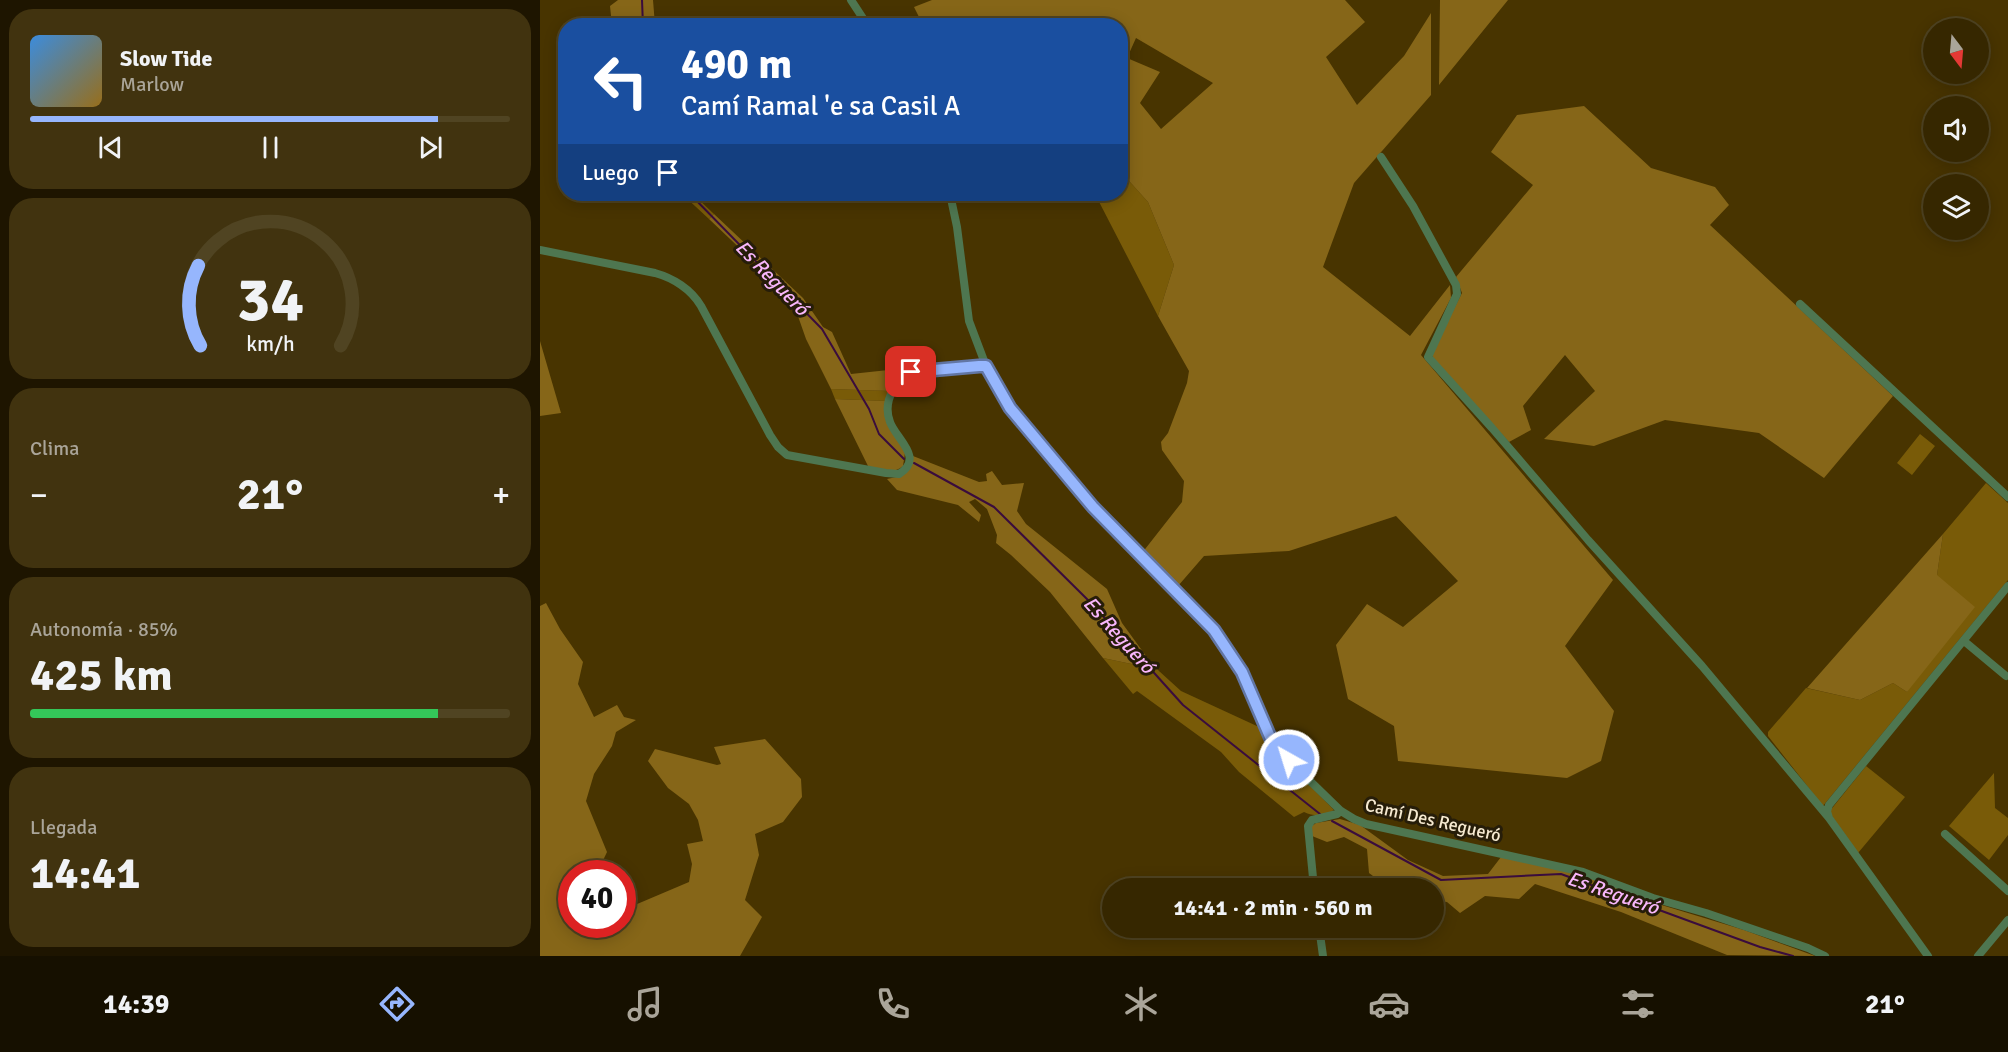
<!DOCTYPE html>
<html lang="es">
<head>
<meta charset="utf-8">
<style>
	body { margin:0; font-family:Signika,sans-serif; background:#41330f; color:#f1f3f6; height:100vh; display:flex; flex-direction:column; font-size:22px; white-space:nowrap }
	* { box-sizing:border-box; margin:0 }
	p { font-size:20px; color:#aaa599 }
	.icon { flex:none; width:33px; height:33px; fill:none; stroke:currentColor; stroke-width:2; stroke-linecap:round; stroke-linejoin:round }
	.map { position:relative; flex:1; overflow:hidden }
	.sheet { display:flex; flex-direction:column; gap:9px; padding:9px; background:#1e1500; width:540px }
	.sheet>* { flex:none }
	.guide { position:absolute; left:18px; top:18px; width:570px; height:183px; border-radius:24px; box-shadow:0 3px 15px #0003,0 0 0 2px #504422; background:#1a4fa0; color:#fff; overflow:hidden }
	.needle { width:39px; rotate:164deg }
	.controls { position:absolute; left:1383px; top:18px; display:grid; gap:12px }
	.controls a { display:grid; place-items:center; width:66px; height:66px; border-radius:50%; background:#362700; box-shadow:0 3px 15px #0003,0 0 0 2px #504422; font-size:30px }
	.speed { position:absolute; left:18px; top:860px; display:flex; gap:12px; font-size:30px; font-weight:700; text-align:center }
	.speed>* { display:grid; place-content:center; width:78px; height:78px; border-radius:50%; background:#362700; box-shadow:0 3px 15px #0003,0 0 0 2px #504422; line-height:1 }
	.speed .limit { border:9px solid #d22; background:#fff; color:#111 }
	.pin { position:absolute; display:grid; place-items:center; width:51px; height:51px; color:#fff; margin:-26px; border-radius:12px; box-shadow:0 3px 9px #0006 }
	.me { position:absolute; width:66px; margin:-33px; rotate:321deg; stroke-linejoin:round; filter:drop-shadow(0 0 4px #0008) }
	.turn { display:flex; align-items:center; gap:21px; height:126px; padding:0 24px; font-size:27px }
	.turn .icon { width:78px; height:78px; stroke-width:2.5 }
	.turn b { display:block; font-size:42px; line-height:51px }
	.then { display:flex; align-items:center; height:57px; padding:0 24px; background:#0003; gap:12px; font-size:22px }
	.big { font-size:45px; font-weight:700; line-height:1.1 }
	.sheet .card { flex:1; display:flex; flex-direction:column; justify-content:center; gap:9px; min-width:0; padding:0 21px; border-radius:24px; background:#41330f }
	.sheet .dial { align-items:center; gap:0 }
	.dial svg { height:156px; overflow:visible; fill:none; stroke:#504422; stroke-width:7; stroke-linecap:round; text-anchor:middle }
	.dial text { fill:#f1f3f6; stroke:none }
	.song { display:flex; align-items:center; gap:18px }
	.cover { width:72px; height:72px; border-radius:9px; background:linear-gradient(135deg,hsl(210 70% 55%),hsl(40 70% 35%)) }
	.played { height:6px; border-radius:3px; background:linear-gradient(90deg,#96b6fd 85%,#504422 85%) }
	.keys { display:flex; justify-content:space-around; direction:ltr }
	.heat { display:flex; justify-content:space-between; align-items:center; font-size:33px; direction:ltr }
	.charge { height:9px; border-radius:4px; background:linear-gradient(90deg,#34c759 85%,#504422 0) }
	.trip { position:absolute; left:562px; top:878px; width:342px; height:60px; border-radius:30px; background:#362700; box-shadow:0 3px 15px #0003,0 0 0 2px #504422; font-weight:700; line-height:60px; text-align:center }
	.tabs { display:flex; height:96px; justify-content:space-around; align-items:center; background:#161000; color:#aaa599 }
	.tabs .icon { width:42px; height:42px }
	.tabs .selected { color:#96b6fd }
	.tabs b { font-size:27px; color:#f1f3f6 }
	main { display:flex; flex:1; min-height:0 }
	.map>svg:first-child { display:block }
</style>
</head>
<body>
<main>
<section class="sheet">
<div class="card">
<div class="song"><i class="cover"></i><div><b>Slow Tide</b><p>Marlow</p></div></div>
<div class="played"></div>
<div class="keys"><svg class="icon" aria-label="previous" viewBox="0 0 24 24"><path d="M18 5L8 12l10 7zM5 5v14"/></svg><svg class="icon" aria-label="pause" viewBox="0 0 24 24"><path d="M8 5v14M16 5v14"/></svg><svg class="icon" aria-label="next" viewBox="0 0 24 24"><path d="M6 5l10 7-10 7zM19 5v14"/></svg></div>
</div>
<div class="card dial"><svg viewBox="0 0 100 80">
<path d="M14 69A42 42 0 1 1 86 69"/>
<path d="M14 69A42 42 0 0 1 13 28" stroke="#96b6fd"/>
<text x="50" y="56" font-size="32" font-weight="700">34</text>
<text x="50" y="72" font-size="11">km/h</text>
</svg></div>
<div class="card"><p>Clima</p>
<div class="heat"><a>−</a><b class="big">21°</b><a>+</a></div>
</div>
<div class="card"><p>Autonomía · 85%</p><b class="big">425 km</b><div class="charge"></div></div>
<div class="card"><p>Llegada</p><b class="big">14:41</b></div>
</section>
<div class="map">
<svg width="1468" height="956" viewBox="0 0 1468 956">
	<rect width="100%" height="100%" fill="#483400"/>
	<path fill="#795b08" d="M581,172L608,202L634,265L618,316L555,194H580Z
		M142,194H153L174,214L169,219Z
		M291,389L349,391L346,401L295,399Z
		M1380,434L1395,446L1372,475L1357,463Z
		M1446,483L1468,503V580L1283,806L1228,736V732L1266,688L1320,700L1353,683L1367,692L1397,575L1403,534Z
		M563,658L601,666L609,660L619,671L641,691L719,727L726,741L794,810C784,816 775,817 764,812L754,817L699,772L681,752L597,691L593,694Z
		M1326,766L1365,797L1318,853L1289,812Z
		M1454,773L1455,808L1468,818V835L1449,860L1409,826Z"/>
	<path fill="#866618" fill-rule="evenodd" d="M78,0H113L115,25H72L70,6Z
		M392,0H805L825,22L786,57L817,105L864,56L891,13V95L814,183L783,267L870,336L910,285L911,298L881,355L1073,580L1025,646L1074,711L1061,761L1027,778L858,761L854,726L808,699L796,645L827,604L863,627L918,581L856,516L749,551L664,556L638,586L602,553L642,502L644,481L622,450L621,442L628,433L647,383L649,371L618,316L634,265L608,202L581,172L580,26L383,25L374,7ZM596,38L673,83L621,129L600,103L620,72L587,58Z
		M900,0H968L899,85Z
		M1044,106L1111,168L1175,187L1189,205L1170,225L1353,396L1284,478L1219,433L1125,420L1054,446L1004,439L1055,391L1025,355L983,406L991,430L969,442L894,362L892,352L922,293L916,277L993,185L951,152L977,115Z
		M174,214L263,298L283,327L292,332L311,374L367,368L349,391L291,389L266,339L253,302L229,276L169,219Z
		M0,341L21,413L0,416Z
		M295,399L346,401L365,453L363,466C353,475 340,469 328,466Z
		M373,456L439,482L447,481L446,474L452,471L462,485L484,483L477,511L486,524L567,589L582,623L609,660L601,666L563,658L510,592L471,555L456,543L457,535L447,509L435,499L429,502L441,515L439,522L418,505L357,490L347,479L361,476Z
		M1403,534L1397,575L1435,607L1367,692L1353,683L1320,700L1267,688Z
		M6,603L20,629L43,662L38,684L54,717L77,705L84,717L96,720L76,732L72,746L54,774L46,801L67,852L57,873H32V924H82L83,910L149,882L152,864L147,844L163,841L158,820L149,804L128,788L108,761L115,749L177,765L181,764L174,747L225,739L261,779L262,797L243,822L215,834L219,855L205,900L222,917L200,956H0V606Z
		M800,819L820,825L868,860L903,876L948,874L961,857L1029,870L1070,885L1105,900L1204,930L1275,956L1187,955L1081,912L995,884L979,899L945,896L920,913L907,902L894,901V888H849L829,873L827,849L804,837L787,842L772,836V826L776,823Z"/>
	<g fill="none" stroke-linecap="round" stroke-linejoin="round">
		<path stroke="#3a0c3d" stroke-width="2" d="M102,0L103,26
			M150,194L282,329L329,409L339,434L364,459
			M374,463L454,507L553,605L643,705L780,814
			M792,821L901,880L1021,874L1220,947L1253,956"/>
		<path stroke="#4e7650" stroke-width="8" d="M311,0L328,26
			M841,157L873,206L916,285L917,294L888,357L952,428L1048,540L1162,666L1289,818
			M410,194L417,227L429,321L446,366L470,408L553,507L673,630L702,672L734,746L801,811L814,819L826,824L1043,872L1113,898L1166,913L1268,948L1285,956
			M0,250L115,273C133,278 151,289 161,306L230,435L238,447L247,455L346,473L359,474C385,458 356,439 350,422C342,401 356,377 377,371L446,366
			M1260,304L1468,497
			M1424,641L1466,676
			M1405,834L1468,891
			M774,888L768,826L772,820L797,814L801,811
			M779,927L783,956
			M1388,956L1289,818L1287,811L1289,805L1468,586
			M1438,956L1468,920"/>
	</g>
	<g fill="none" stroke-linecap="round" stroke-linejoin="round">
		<g stroke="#6276a4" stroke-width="15">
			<path id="route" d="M371,372L439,366H446L470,408L553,507L674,630L702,672L734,746L749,760"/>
		</g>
		<use href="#route" stroke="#96b6fd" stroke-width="10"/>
	</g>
	<g text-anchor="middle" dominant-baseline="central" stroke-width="6" stroke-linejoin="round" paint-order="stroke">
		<g font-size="18" fill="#f6ead1" stroke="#261d09">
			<text transform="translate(893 820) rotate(13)">Camí Des Regueró</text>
		</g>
		<g font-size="20" font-style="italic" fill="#f8b6fb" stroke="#261d09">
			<text transform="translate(232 278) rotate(46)">Es Regueró</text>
			<text transform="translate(579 635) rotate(48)">Es Regueró</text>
			<text transform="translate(1073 893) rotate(19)">Es Regueró</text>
		</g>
	</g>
</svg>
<div class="controls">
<a><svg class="needle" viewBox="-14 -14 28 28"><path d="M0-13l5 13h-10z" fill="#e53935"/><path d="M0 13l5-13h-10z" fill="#aaa599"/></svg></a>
<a><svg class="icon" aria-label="sound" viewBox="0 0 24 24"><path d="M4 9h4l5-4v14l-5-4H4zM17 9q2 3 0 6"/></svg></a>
<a><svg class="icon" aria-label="layers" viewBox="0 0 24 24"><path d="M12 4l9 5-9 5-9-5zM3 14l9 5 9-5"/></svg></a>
</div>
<div class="speed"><div class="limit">40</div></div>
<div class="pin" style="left:371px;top:372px;background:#d93025"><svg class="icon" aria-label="arrive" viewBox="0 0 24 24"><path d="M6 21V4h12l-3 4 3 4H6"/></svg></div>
<svg class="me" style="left:749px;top:760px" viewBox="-20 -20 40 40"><circle r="17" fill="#96b6fd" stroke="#fff" stroke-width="3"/><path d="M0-11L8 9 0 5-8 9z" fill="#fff"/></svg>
<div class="trip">14:41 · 2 min · 560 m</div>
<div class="guide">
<div class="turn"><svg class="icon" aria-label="left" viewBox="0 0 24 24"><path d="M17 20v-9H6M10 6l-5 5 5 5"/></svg><div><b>490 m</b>Camí Ramal 'e sa Casil A</div></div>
<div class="then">Luego<svg class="icon" aria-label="arrive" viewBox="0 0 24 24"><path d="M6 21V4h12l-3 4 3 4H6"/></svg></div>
</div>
</div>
</main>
<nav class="tabs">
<b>14:39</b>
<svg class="icon selected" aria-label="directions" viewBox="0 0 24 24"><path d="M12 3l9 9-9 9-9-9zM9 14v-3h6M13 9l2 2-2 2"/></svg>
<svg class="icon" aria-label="music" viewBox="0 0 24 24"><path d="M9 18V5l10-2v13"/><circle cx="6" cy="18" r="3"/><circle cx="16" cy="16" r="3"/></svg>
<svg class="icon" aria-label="phone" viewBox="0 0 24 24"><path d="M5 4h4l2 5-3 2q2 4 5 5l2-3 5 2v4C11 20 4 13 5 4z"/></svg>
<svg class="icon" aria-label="climate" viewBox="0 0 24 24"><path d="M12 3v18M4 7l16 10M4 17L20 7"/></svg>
<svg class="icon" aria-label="car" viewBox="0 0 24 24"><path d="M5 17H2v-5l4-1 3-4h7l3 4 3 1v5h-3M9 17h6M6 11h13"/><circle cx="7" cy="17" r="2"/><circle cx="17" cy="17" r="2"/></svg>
<svg class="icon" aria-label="filters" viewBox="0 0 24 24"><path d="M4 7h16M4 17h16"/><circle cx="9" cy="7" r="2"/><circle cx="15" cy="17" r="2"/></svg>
<b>21°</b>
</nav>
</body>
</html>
